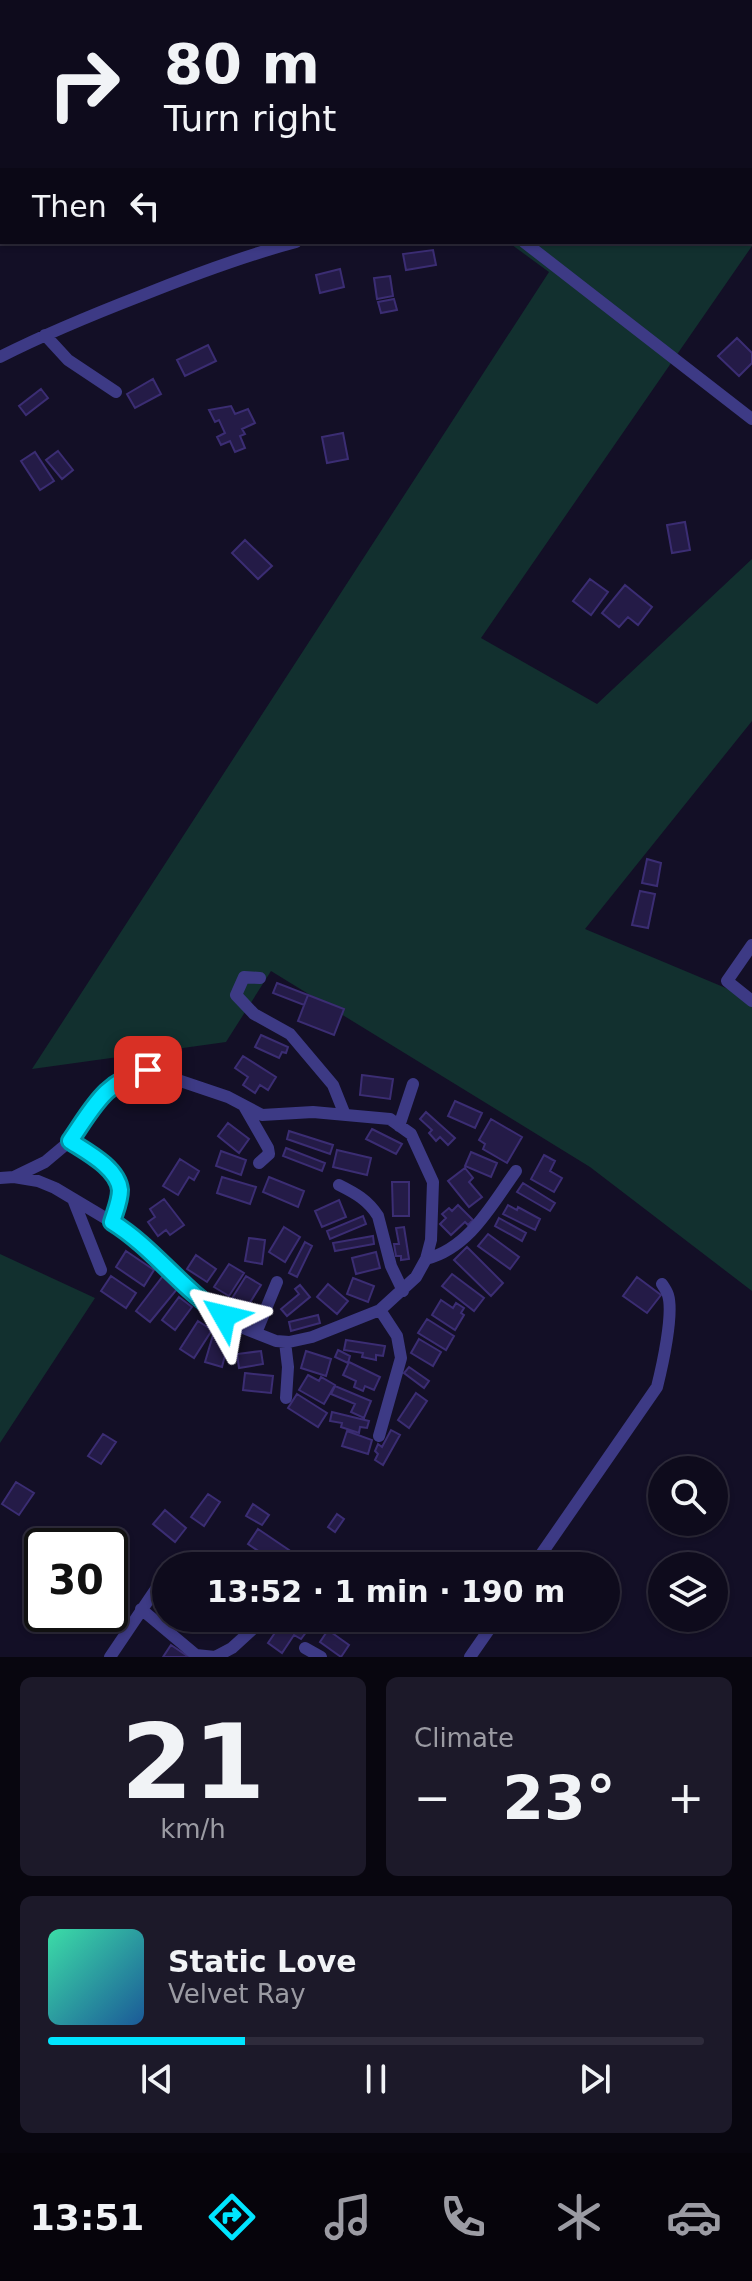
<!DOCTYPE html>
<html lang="en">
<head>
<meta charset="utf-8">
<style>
	body { margin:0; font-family:"DejaVu Sans",sans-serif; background:#1c1929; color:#f1f3f6; height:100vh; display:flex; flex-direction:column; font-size:30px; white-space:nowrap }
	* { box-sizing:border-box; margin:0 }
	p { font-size:26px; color:#9b9ba3 }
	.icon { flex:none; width:44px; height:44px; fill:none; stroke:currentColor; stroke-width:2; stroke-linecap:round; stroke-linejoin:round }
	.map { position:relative; height:1657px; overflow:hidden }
	.sheet { display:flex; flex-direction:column; gap:20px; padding:20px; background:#08060f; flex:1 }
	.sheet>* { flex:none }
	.hud { position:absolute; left:0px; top:0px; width:752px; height:244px; box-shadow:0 2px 6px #0004,0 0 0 2px #2e2b3b; background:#0e0b1c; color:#f1f3f6; overflow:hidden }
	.fabs { position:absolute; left:648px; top:1456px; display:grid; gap:16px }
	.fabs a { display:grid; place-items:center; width:80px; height:80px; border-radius:50%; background:#0e0b1c; box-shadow:0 2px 6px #0004,0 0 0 2px #2e2b3b; font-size:40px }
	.speed { position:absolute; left:24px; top:1528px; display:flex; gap:16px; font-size:40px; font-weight:700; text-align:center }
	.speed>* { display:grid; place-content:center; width:104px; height:104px; border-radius:50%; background:#0e0b1c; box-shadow:0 2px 6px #0004,0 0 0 2px #2e2b3b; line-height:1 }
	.speed .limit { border:4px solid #111; border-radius:12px; background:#fff; color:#111 }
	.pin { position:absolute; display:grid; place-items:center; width:68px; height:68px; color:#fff; margin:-34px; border-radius:16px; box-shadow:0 4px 12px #0006 }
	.me { position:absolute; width:88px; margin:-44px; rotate:307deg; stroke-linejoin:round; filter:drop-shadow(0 0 6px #0008) }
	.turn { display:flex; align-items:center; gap:28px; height:168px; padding:0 32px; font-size:36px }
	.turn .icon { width:104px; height:104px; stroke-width:2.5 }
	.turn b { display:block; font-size:56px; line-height:68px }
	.then { display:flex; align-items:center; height:76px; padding:0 32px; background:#0003; gap:16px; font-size:30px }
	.big { font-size:60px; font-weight:800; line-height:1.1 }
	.sheet .card { flex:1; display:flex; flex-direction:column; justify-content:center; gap:12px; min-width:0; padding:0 28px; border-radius:12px; background:#1c1929 }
	.sheet .dial { align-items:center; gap:0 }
	.dial b { font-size:104px; line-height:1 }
	.song { display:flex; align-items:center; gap:24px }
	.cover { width:96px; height:96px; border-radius:12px; background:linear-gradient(135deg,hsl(160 70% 55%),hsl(210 70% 35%)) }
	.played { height:8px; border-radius:4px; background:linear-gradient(90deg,#00e5ff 30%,#2e2b3b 30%) }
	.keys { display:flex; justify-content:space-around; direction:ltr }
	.heat { display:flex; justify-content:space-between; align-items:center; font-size:44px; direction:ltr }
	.sheet .tiles { flex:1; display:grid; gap:20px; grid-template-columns:1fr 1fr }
	.card:last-child { grid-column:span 2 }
	.trip { position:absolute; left:152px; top:1552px; width:468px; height:80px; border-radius:40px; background:#0e0b1c; box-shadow:0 2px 6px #0004,0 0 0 2px #2e2b3b; font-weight:800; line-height:80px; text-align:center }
	.tabs { display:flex; height:128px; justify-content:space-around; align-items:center; background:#06040b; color:#9b9ba3 }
	.tabs .icon { width:56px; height:56px }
	.tabs .on { color:#00e5ff }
	.tabs b { font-size:36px; color:#f1f3f6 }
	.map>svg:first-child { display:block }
</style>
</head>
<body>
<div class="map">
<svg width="752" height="1657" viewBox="0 0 752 1657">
	<rect width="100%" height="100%" fill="#130f26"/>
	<path fill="#12302f" d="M750,201H752V246L481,638L597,704L752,559V721L585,929L752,999V1291L590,1167L271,971L226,1042L32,1069L549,272L508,242H750Z
		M0,1254L95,1298L0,1443Z"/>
	<path fill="#241b47" stroke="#3b2d73" stroke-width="2" d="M433,250L436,265L406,270L403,254Z
		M340,269L344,287L320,293L316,275Z
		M390,276L393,296L377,299L374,278Z
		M394,299L397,310L381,313L378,302Z
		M737,338L752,353V363L739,376L718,356Z
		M208,345L216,361L185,376L177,360Z
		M153,379L161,394L135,408L127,394Z
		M41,389L48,398L26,415L19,406Z
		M231,406L235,414L248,409L255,423L242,429L245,434L240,436L245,448L235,452L230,441L221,445L217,437L225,433L219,420L215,422L209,410Z
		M343,433L348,459L327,463L322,437Z
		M58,451L73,470L62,479L46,460Z
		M35,452L54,481L40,490L21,461Z
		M685,522L690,550L672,553L667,525Z
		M245,540L272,566L258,579L232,553Z
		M590,579L608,592L591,615L573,601Z
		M625,585L652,607L638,625L628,617L619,627L602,613Z
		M647,859L661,863L657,886L642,883Z
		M640,891L655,894L648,928L632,925Z
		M277,983L308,995L304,1005L273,993Z
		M308,995L344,1009L334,1035L298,1021Z
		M261,1035L288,1047L286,1053L282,1052L279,1058L255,1047Z
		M243,1056L276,1077L268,1090L260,1085L255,1093L243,1085L248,1077L235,1068Z
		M362,1075L393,1079L390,1099L360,1095Z
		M455,1101L482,1113L475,1128L448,1116Z
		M426,1112L455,1138L448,1145L440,1137L436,1141L429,1133L432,1130L420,1119Z
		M491,1119L522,1137L507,1163L483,1149L485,1144L479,1140Z
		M228,1123L249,1139L239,1153L218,1136Z
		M372,1129L402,1144L396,1154L366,1139Z
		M289,1131L333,1145L330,1154L287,1139Z
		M286,1148L325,1163L322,1171L283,1156Z
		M337,1150L371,1158L367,1175L333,1167Z
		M221,1151L246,1160L241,1175L216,1166Z
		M471,1152L497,1163L491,1177L465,1166Z
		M544,1155L555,1161L550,1171L562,1178L554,1192L531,1179Z
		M180,1159L199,1171L194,1180L189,1177L178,1195L163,1186Z
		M465,1168L473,1178L469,1182L482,1197L469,1207L448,1181Z
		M222,1177L256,1187L250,1204L217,1193Z
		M269,1177L304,1191L298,1207L263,1192Z
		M392,1182H409V1216H393Z
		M523,1183L555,1203L550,1211L517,1192Z
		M164,1199L184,1225L170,1235L166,1230L158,1236L148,1222L155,1217L150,1209Z
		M339,1200L346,1217L322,1227L315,1211Z
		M458,1205L473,1220L468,1225L465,1222L451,1235L440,1224L446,1218L442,1214L449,1208L452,1211Z
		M508,1205L517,1210L518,1207L540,1219L535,1230L503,1214Z
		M363,1216L366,1224L330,1239L327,1231Z
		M499,1218L526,1233L522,1241L495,1226Z
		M284,1227L300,1237L285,1262L269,1252Z
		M404,1227L409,1259L401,1260V1256H396L394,1244H399L396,1228Z
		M488,1234L519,1257L510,1269L478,1246Z
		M373,1236L374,1244L335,1251L333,1243Z
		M249,1238L265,1240L262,1264L245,1261Z
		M305,1242L312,1246L297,1277L289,1273Z
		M467,1247L503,1283L491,1296L454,1260Z
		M126,1251L154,1270L144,1286L116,1267Z
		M376,1252L380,1268L356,1274L352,1258Z
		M196,1255L216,1269L207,1282L187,1269Z
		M229,1264L244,1273L229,1296L214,1287Z
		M452,1274L484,1298L474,1311L442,1286Z
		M111,1276L136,1293L126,1308L101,1291Z
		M163,1276L178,1288L150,1322L136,1311Z
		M246,1276L261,1285L246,1309L231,1300Z
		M637,1277L661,1295L647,1313L623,1296Z
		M353,1278L374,1286L368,1302L347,1294Z
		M328,1284L348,1301L337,1314L317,1297Z
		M300,1285L310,1297L287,1316L281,1309L299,1294L295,1289Z
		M179,1297L192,1307L175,1330L162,1320Z
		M441,1300L453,1308L456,1303L464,1308L461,1313L464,1315L455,1330L432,1315Z
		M318,1315L320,1323L291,1331L289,1322Z
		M427,1319L454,1336L446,1350L418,1333Z
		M198,1321L212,1330L194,1358L180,1349Z
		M213,1335L229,1340L222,1367L205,1362Z
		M419,1339L441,1352L433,1366L411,1353Z
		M346,1340L385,1346L383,1356L376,1355V1360L362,1357L363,1353L344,1350Z
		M338,1350L350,1356L348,1363L335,1357Z
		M261,1351L263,1364L239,1368L237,1354Z
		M306,1351L331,1359L326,1376L301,1368Z
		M349,1362L380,1377L374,1390L365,1386L363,1391L354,1387L356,1381L343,1375Z
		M409,1367L429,1381L424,1388L404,1373Z
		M245,1373L273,1376L271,1393L243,1390Z
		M308,1375L319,1381L321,1377L335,1385L324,1404L299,1390Z
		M335,1386L371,1401L364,1418L351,1412L355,1404L331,1394Z
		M416,1393L427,1401L409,1428L398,1420Z
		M297,1394L327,1413L318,1427L288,1408Z
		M332,1412L369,1421L367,1428L360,1427L359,1433L341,1427L342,1423L330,1421Z
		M391,1430L400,1435L383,1465L375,1460L378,1454L375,1451L378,1444L382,1447Z
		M347,1431L372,1440L368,1454L342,1446Z
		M103,1434L116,1442L101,1464L88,1456Z
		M16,1482L34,1493L19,1515L2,1504Z
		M208,1494L220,1502L204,1526L191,1517Z
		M253,1504L269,1515L262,1525L246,1516Z
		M165,1510L186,1528L175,1542L153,1524Z
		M337,1514L344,1519L335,1532L328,1527Z
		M258,1529L289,1550L279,1565L248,1544Z
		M285,1618H288L307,1631L301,1639L294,1635L282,1653L268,1643Z
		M328,1630L349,1645L341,1657L320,1642Z
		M171,1645L189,1657H163Z"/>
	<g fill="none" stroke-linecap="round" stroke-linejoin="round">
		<path stroke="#3d3a85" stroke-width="12" d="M750,189H752
			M524,242L752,419
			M45,335L68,360L116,392
			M0,357C47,333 94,314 143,295C193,275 243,256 296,242
			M752,945L727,981L752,1001
			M260,978L244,977L236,995L254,1014L290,1034L333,1085L345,1115
			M244,1106L268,1148L269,1154L259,1163
			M399,1126L413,1084
			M70,1141C87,1152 118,1168 120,1190C120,1201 115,1212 112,1222
			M0,1178L14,1177L38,1181L55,1188L127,1231L204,1304L243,1328L276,1341L289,1342L312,1337L380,1310L416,1277L426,1259L431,1240L433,1182L411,1134L390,1119L313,1112L262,1115L228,1097L148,1070L129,1075L110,1087L70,1141L45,1162L14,1177
			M339,1185C355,1193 368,1200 378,1216L391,1266L403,1291
			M73,1199L101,1270
			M426,1259C469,1248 491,1206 516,1171
			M256,1333L277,1282
			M285,1342L288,1367L286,1398
			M379,1436L401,1358L397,1336L380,1310
			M173,1566C196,1559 217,1554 239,1566
			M533,1566L657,1387C662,1367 674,1314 668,1295C667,1291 664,1287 662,1284
			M141,1609L196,1655L215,1657L232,1648L254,1628L256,1618
			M305,1648L321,1657
			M110,1657L166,1574
			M470,1657L497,1618"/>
	</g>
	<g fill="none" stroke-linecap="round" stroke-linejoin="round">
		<g stroke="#0095a6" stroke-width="20">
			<path id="route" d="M148,1070C105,1081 94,1106 70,1141C87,1152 118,1168 120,1190C120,1201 115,1212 112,1222C154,1248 182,1290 224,1316"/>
		</g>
		<use href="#route" stroke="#00e5ff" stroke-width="14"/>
	</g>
</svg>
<div class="fabs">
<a><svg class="icon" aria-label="search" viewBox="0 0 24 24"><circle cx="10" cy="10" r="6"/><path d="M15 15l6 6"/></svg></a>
<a><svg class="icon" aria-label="layers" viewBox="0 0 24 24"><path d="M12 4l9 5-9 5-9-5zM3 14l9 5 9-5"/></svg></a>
</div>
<div class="speed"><div class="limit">30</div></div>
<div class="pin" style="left:148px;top:1070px;background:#d93025"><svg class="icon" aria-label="arrive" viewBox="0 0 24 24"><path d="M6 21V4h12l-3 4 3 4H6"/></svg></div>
<svg class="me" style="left:224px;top:1316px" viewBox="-20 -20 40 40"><path d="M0-17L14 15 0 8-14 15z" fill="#00e5ff" stroke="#fff" stroke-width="4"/></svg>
<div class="trip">13:52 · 1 min · 190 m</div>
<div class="hud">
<div class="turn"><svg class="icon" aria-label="right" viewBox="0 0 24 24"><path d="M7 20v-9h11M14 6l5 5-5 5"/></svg><div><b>80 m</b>Turn right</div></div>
<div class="then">Then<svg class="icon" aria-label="left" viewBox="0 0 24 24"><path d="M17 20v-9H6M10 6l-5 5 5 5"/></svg></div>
</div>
</div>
<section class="sheet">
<div class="tiles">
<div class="card dial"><b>21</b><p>km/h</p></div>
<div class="card"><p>Climate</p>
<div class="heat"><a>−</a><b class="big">23°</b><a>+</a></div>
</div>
<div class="card">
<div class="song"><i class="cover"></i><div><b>Static Love</b><p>Velvet Ray</p></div></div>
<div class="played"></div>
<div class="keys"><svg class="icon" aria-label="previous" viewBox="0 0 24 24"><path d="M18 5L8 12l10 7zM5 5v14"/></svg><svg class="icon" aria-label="pause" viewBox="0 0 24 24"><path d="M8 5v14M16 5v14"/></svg><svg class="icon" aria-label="next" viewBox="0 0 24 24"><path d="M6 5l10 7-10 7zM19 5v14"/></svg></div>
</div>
</div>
</section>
<nav class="tabs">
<b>13:51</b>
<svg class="icon on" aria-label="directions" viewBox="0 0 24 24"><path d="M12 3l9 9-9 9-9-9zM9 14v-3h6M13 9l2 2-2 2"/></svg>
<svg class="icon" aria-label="music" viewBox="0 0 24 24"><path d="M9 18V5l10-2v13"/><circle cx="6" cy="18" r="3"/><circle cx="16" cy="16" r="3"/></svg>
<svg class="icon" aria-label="phone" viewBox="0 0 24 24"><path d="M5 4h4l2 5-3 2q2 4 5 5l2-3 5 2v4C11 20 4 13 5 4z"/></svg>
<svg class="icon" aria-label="climate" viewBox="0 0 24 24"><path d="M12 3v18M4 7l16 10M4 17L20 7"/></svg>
<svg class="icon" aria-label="car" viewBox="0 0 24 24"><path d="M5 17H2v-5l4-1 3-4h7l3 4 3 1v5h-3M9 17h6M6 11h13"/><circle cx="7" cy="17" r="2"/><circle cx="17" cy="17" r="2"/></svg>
</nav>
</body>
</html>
